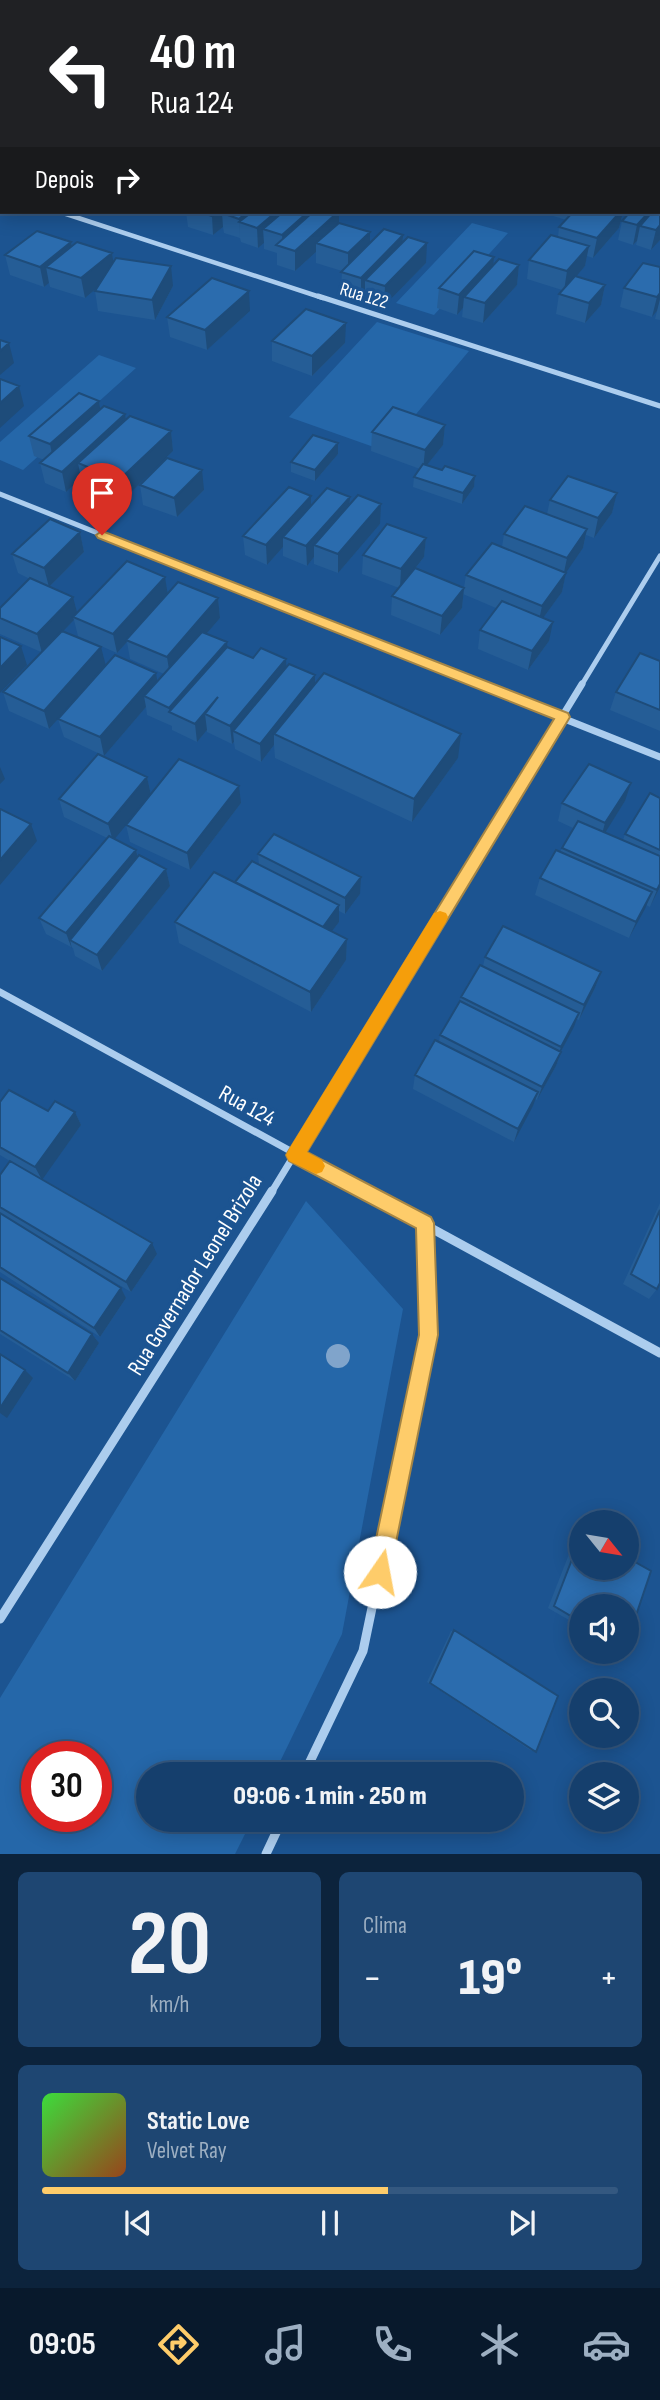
<!DOCTYPE html>
<html lang="pt">
<head>
<meta charset="utf-8">
<style>
	body { margin:0; font-family:"Sofia Sans Condensed",sans-serif; background:#1e4672; color:#f1f3f6; height:100vh; display:flex; flex-direction:column; font-size:26px; white-space:nowrap }
	* { box-sizing:border-box; margin:0 }
	p { font-size:23px; color:#9dafc2 }
	.icon { flex:none; width:38px; height:38px; fill:none; stroke:currentColor; stroke-width:2; stroke-linecap:round; stroke-linejoin:round }
	.map { position:relative; height:1854px; overflow:hidden }
	.drawer { display:flex; flex-direction:column; gap:18px; padding:18px; background:#0c233c; flex:1 }
	.drawer>* { flex:none }
	.hud { position:absolute; left:0px; top:0px; width:662px; height:214px; box-shadow:0 4px 18px #0003,0 0 0 2px #345880; background:#202124; color:#fff; overflow:hidden }
	.needle { width:46px; rotate:120deg }
	.controls { position:absolute; left:569px; top:1510px; display:grid; gap:14px }
	.controls a { display:grid; place-items:center; width:70px; height:70px; border-radius:50%; background:#153f6d; box-shadow:0 4px 18px #0003,0 0 0 2px #345880; font-size:35px }
	.speed { position:absolute; left:21px; top:1741px; display:flex; gap:14px; font-size:35px; font-weight:700; text-align:center }
	.speed>* { display:grid; place-content:center; width:91px; height:91px; border-radius:50%; background:#153f6d; box-shadow:0 4px 18px #0003,0 0 0 2px #345880; line-height:1 }
	.speed .limit { border:10px solid #d22; background:#fff; color:#111 }
	.pin { position:absolute; display:grid; place-items:center; width:60px; height:60px; color:#fff; margin:-72px -30px; border-radius:50% 50% 50% 0; rotate:-45deg; box-shadow:0 0 7px #0007 }
	.pin .icon { rotate:45deg }
	.me { position:absolute; width:77px; margin:-38px; rotate:12deg; stroke-linejoin:round; filter:drop-shadow(0 0 5px #0008) }
	.turn { display:flex; align-items:center; gap:24px; height:147px; padding:0 35px; font-size:32px }
	.turn .icon { width:91px; height:91px; stroke-width:2.5 }
	.turn b { display:block; font-size:49px; line-height:60px }
	.then { display:flex; align-items:center; height:66px; padding:0 35px; background:#0003; gap:14px; font-size:26px }
	.big { font-size:52px; font-weight:800; line-height:1.1 }
	.drawer .widget { flex:1; display:flex; flex-direction:column; justify-content:center; gap:10px; min-width:0; padding:0 24px; border-radius:10px; background:#1e4672 }
	.drawer .dial { align-items:center; gap:0 }
	.dial b { font-size:91px; line-height:1 }
	.song { display:flex; align-items:center; gap:21px }
	.cover { width:84px; height:84px; border-radius:10px; background:linear-gradient(135deg,hsl(120 70% 55%),hsl(20 70% 35%)) }
	.played { height:7px; border-radius:4px; background:linear-gradient(90deg,#fecc6a 60%,#345880 60%) }
	.keys { display:flex; justify-content:space-around; direction:ltr }
	.heat { display:flex; justify-content:space-between; align-items:center; font-size:38px; direction:ltr }
	.drawer .tiles { flex:1; display:grid; gap:18px; grid-template-columns:1fr 1fr }
	.widget:last-child { grid-column:span 2 }
	.trip { position:absolute; left:136px; top:1762px; width:388px; height:70px; border-radius:35px; background:#153f6d; box-shadow:0 4px 18px #0003,0 0 0 2px #345880; font-weight:800; line-height:70px; text-align:center }
	.dock { display:flex; height:112px; justify-content:space-around; align-items:center; background:#08192c; color:#9dafc2 }
	.dock .icon { width:49px; height:49px }
	.dock .active { color:#fecc6a }
	.dock b { font-size:32px; color:#f1f3f6 }
	.map>svg:first-child { display:block }
</style>
</head>
<body>
<div class="map">
<svg width="660" height="1854" viewBox="0 0 660 1854">
	<rect width="100%" height="100%" fill="#1c5491"/>
	<path fill="#2567a9" fill-rule="evenodd" d="M472,223L508,233L434,315L396,303Z
		M377,322L469,351L385,451L289,417Z
		M99,355L136,368L23,470L0,460V442Z
		M306,1201L403,1309L342,1634L274,1774H149V1820H252L235,1854H0V1698ZM96,1757V1816H37V1757Z"/>
	<g fill="none" stroke-linecap="round" stroke-linejoin="round">
		<path stroke="#accdee" stroke-width="4.5" d="M609,0L617,2
			M60,212L323,298"/>
		<path stroke="#accdee" stroke-width="5" d="M318,296L660,406
			M0,494L481,686
			M581,686L660,556"/>
		<path stroke="#accdee" stroke-width="7" d="M477,684L660,757
			M0,992L367,1193
			M271,1193L582,684"/>
		<path stroke="#accdee" stroke-width="9" d="M363,1191L660,1353
			M0,1619L272,1191
			M304,1774L363,1651L429,1335L425,1223
			M266,1854L282,1820"/>
	</g>
	<circle fill="#80a4cb" cx="338" cy="1356" r="12"/>
	<path fill="#255d96" fill-rule="evenodd" d="M0,0H41L48,2H2V160L0,159Z
		M98,0H223V2H105Z
		M411,0H449L446,2H418Z
		M660,190V240L651,250L636,245L637,241L633,245L618,240L622,221L660,212Z
		M160,212H177L172,216Z
		M186,212H339V223L370,243L403,235V243L426,263L384,306L365,300V293L361,298L341,292L342,271L316,263V252L295,271L277,265V253L264,249V243L258,248L241,242L240,238L224,233L223,227L213,235L188,227Z
		M551,212H623L619,228L593,258L587,256L585,266L576,276L605,285L601,305L585,323L556,314L559,294L562,290L527,279L529,260L558,237L559,227L566,220L550,215Z
		M71,242L72,246L112,253L113,262L173,286L155,320L98,311L95,291L96,289L85,298L50,287L49,283L44,287L10,275L5,255Z
		M493,265H519L517,285L483,323L462,317L463,308L457,315L437,308L439,288Z
		M660,267V320L655,319L657,311L652,317L620,307L624,288Z
		M250,311L207,350L170,337L167,317Z
		M272,341L345,343L312,376L272,361Z
		M99,401L100,409L126,420L171,431L173,451L123,500L82,483L81,478L66,492L45,483L40,463L44,460L34,456L29,436Z
		M445,425L443,445L427,465L442,470L475,476L474,487L462,504L413,487L414,477L420,469L371,451L372,432Z
		M338,443V454L315,481L291,472V462Z
		M140,485L204,490L177,517L143,505Z
		M617,493L612,513L594,538L586,535L583,548L566,572L562,592L543,618L549,641L528,670L478,649L480,630L496,608L463,594L466,575L502,547L504,534L547,514L550,500Z
		M311,496V506L350,497V505L380,524L338,573L314,564V557L307,566L283,556V547L267,565L245,555L243,536Z
		M80,532L84,552L49,587L77,613L168,594L218,598L220,618L206,634L227,642V647L253,658L286,659V668L315,684L458,758L412,822L275,758L274,745L261,762L235,749L234,742L232,744L207,732V730L197,742L172,730V726L147,715L146,707L104,756L64,737L58,719L72,704L49,729L9,711L3,692L41,652L0,634V608L30,579L18,573L12,554ZM74,620L78,636L117,653L127,642L130,659L164,674L157,681L106,666L63,631Z
		M426,538L424,557L415,569L464,588L462,608L440,635L391,615L392,596L399,588L362,574L363,555Z
		M660,661V731L610,710L616,692Z
		M147,777L151,795L241,803L190,870L130,842L126,825L134,815L115,838L136,850L138,857L166,869L170,886L102,971L75,956L73,948L46,934L39,918L107,838L64,817L59,799Z
		M660,798V887L650,907L646,905L629,938L535,895L540,878L560,852L573,828L558,821L562,803L625,801L605,832L623,840L625,834Z
		M258,854L360,894L345,914L339,911V922L332,931L347,939L346,960L311,1012L179,943L175,922L235,883L259,865Z
		M485,957L601,972L595,988L579,1020L577,1019L561,1052L556,1066L537,1100L535,1099L514,1142L413,1089L415,1075L439,1042L440,1035L460,1001L461,997L483,966Z
		M0,1102L48,1111L75,1112L81,1125L42,1179L157,1254L131,1292L45,1241L121,1288L126,1298L100,1337L0,1272V1175L10,1161L0,1155Z
		M660,1203V1283L657,1289L649,1299L623,1284Z
		M0,1278L92,1334L99,1343L75,1381L0,1334Z
		M581,1533V1627L548,1608L576,1536Z
		M454,1630L536,1752L530,1750L427,1682L451,1631Z"/>
	<path fill="#1e4c7a" d="M211,0H223V2H209Z
		M0,19L2,27V57L0,59Z
		M2,99V120L0,121V100Z
		M2,137V160H1L0,154V138Z
		M216,212H240L222,213L223,227L213,235L212,216Z
		M247,212H265L239,222L240,238L239,219Z
		M276,212H299L263,229L264,243L258,248L257,228Z
		M308,212H326L283,247L282,235Z
		M338,212H339V231L316,243V252L295,271V251Z
		M620,212H623L619,228L593,258L597,238Z
		M649,212H654L640,226L637,241L633,245L637,225Z
		M660,225V240L651,250L656,230Z
		M370,232V252L348,273V253Z
		M403,235L402,255L365,280V293L361,298V278Z
		M71,242L75,262L46,267L49,283L44,287L40,267Z
		M427,243L426,263L384,306L385,286Z
		M589,246L585,266L564,291L567,271Z
		M112,253L115,273L85,298L81,278Z
		M494,257L492,277L464,297L463,308L457,315L459,295Z
		M519,265L517,285L483,323L485,303Z
		M171,266L173,286L155,320L152,300Z
		M605,285L601,305L585,323L589,303Z
		M249,291L250,311L207,350L205,330Z
		M660,293V299L657,311L652,317L657,297Z
		M346,323L345,343L312,376V356Z
		M9,343L14,363L0,375V351Z
		M19,386L24,406L0,428V403Z
		M99,401L102,421L54,464L50,444Z
		M125,414L128,434L78,463L81,478L66,492L62,472Z
		M445,425L443,445L423,470L425,450Z
		M171,431L173,451L123,500L119,480Z
		M338,443V454L315,481V470Z
		M202,470L204,490L177,517L174,498Z
		M475,476L474,487L462,504L463,493Z
		M617,493L612,513L594,538L598,518Z
		M311,496V516L283,537V547L267,565L266,545Z
		M350,497L349,517L314,545V557L307,566L306,546Z
		M381,504L380,524L338,573V554Z
		M587,529L583,548L563,577L567,558Z
		M80,532L84,552L49,587L44,568Z
		M426,538L424,557L400,588L401,569Z
		M566,573L562,592L538,625L542,606Z
		M165,577L168,596L126,640L127,642L117,653L113,634Z
		M464,588L462,608L440,635L442,616Z
		M73,597L78,616L73,617L74,620L42,653L37,634Z
		M218,598L220,618L170,676L167,657Z
		M553,622L549,641L528,670L532,651Z
		M227,642L229,661L170,712L169,708Z
		M21,646L27,665L0,693V668Z
		M101,647L106,666L49,729L44,711Z
		M286,659L287,678L233,731L234,742L232,744L230,726Z
		M156,673L159,691L144,696L146,707L104,756L100,737Z
		M315,675V694L274,734V745L261,762L260,744Z
		M218,697L205,714L207,730L197,742L195,724Z
		M461,734L458,758L412,822L414,799Z
		M0,767L5,779L0,784Z
		M147,777L151,795L113,841L108,824Z
		M631,783L625,801L600,841L605,823Z
		M239,786L241,803L190,870L187,853Z
		M31,824L37,841L0,885V860Z
		M136,850L140,867L70,940L72,949L66,933Z
		M166,869L170,886L102,971L97,955Z
		M361,877L360,894L345,914V898Z
		M660,884V887L650,907L657,890Z
		M652,892L645,909L629,938L636,922Z
		M339,905V922L323,943V927Z
		M347,939L346,960L311,1012L310,992Z
		M601,972L595,988L579,1020L584,1005Z
		M579,1013L574,1027L556,1061L561,1047Z
		M561,1052L556,1066L537,1100L542,1087Z
		M538,1092L533,1106L514,1142L518,1129Z
		M75,1112L81,1125L42,1180L35,1167Z
		M152,1243L157,1254L131,1292L126,1282Z
		M121,1288L126,1298L100,1337L94,1328Z
		M92,1334L99,1343L75,1381L68,1373Z
		M25,1370L33,1378L7,1418L0,1413V1408Z"/>
	<path fill="#2b6cae" stroke="#1e4c7a" stroke-width="2" d="M9,0H41L48,2H16Z
		M145,0H165L162,2L143,1Z
		M169,0H188L186,2H166Z
		M191,0H211L209,2H189Z
		M383,0H395L402,2H381Z
		M539,0H559L557,2H537Z
		M566,0H586L584,2H564Z
		M640,0H650L658,2H639Z
		M0,27H2V36L0,37Z
		M0,57H2V67L0,68Z
		M2,67V99L0,100V68Z
		M2,113V137L0,138V114Z
		M660,205V225L656,230L640,226L652,212H660Z
		M199,212H216L212,216Z
		M224,212H247L239,219L222,213Z
		M252,212H276L257,228L239,222Z
		M283,212H308L282,235L263,229Z
		M313,212H338L295,251L276,245Z
		M573,212H620L597,238L559,227Z
		M630,212H649L637,225L622,221Z
		M339,223L370,232L348,253L316,243Z
		M384,229L403,235L361,278L341,272Z
		M37,231L71,242L40,267L5,255Z
		M551,235L589,246L567,271L529,260Z
		M408,237L427,243L385,286L365,280Z
		M77,242L112,253L81,278L46,267Z
		M474,251L494,257L459,295L439,288Z
		M116,258L171,266L152,300L95,291Z
		M499,259L519,265L485,303L464,297Z
		M643,263L660,267V293L657,297L624,288Z
		M575,276L605,285L589,303L559,294Z
		M212,278L249,291L205,330L167,317Z
		M306,309L346,323L312,356L272,341Z
		M0,340L9,343L0,351Z
		M0,379L19,386L0,403Z
		M79,393L99,401L50,444L29,436Z
		M104,406L125,414L62,472L40,463Z
		M393,407L445,425L425,450L372,432Z
		M130,416L171,431L119,480L78,463Z
		M313,435L338,443L315,470L291,462Z
		M167,458L202,470L174,498L140,485Z
		M423,464L442,470L445,466L475,476L463,493L414,477Z
		M568,476L617,493L598,518L550,500Z
		M289,487L311,496L266,545L243,536Z
		M327,488L350,497L306,546L283,537Z
		M358,495L381,504L338,554L314,545Z
		M525,506L587,529L567,558L504,534Z
		M50,519L80,532L44,568L12,554Z
		M387,524L426,538L401,569L363,555Z
		M492,543L566,573L542,606L466,575Z
		M127,561L165,577L113,634L73,617Z
		M415,568L464,588L442,616L392,596Z
		M30,578L73,597L37,634L0,618V608Z
		M178,582L218,598L167,657L126,640Z
		M502,601L553,622L532,651L480,630Z
		M62,631L101,647L44,711L3,692Z
		M202,632L227,642L169,708L144,696Z
		M0,637L21,646L0,668Z
		M227,647L253,658L261,648L286,659L230,726L205,714L218,697L195,724L169,712Z
		M640,653L660,661V710L616,692Z
		M115,655L156,673L100,737L58,719Z
		M289,664L315,675L260,744L233,731Z
		M324,673L461,734L414,799L274,734Z
		M98,754L147,777L108,824L59,799Z
		M179,759L239,786L187,853L126,825Z
		M589,764L631,783L605,823L562,803Z
		M650,793L660,798V850L625,834Z
		M0,809L31,824L0,860Z
		M578,821L660,856V884L657,890L562,848Z
		M274,834L361,877L345,898L258,854Z
		M109,836L136,850L66,933L39,918Z
		M556,850L652,892L636,922L540,878Z
		M139,855L166,869L97,955L70,940Z
		M252,861L339,905L323,927L235,882Z
		M214,872L347,939L310,992L175,922Z
		M503,926L601,972L584,1005L485,957Z
		M480,965L579,1013L561,1047L461,997Z
		M460,1001L561,1052L542,1087L440,1035Z
		M435,1040L538,1092L518,1129L415,1075Z
		M9,1090L48,1111L55,1101L75,1112L35,1167L0,1147V1102Z
		M10,1161L152,1243L126,1282L0,1207V1175Z
		M660,1210V1283L657,1289L631,1274Z
		M0,1213L121,1288L94,1328L0,1267Z
		M0,1278L92,1334L68,1373L0,1330Z
		M0,1354L25,1370L0,1408Z
		M581,1536V1568H626V1557L651,1571L626,1645V1606H581V1622L554,1606Z
		M454,1630L558,1696L536,1752L430,1683Z"/>
	<path fill="#fecc6a" stroke="#a58545" stroke-width="2" d="M102,531L568,713L570,717L307,1152L431,1217L434,1223L438,1335L390,1572L387,1579L380,1582L372,1579L369,1572L419,1335L416,1228L289,1161L286,1155L554,719L98,538L96,535Z"/>
	<path fill="#f59e0b" d="M440,911L446,913L448,917L446,922L307,1152L322,1160L325,1166L322,1172L316,1174L289,1161L286,1155L289,1149L434,913Z"/>
	<g text-anchor="middle" dominant-baseline="central" stroke-width="7" stroke-linejoin="round" paint-order="stroke">
		<g font-size="19" fill="#fff" stroke="#1c5491">
			<text transform="translate(364 296) rotate(17)">Rua 122</text>
		</g>
		<g font-size="23" fill="#fff" stroke="#1c5491">
			<text transform="translate(247 1106) rotate(29)">Rua 124</text>
			<text transform="translate(195 1275) rotate(-58)">Rua Governador Leonel Brizola</text>
		</g>
	</g>
</svg>
<div class="controls">
<a><svg class="needle" viewBox="-14 -14 28 28"><path d="M0-13l5 13h-10z" fill="#e53935"/><path d="M0 13l5-13h-10z" fill="#9dafc2"/></svg></a>
<a><svg class="icon" aria-label="sound" viewBox="0 0 24 24"><path d="M4 9h4l5-4v14l-5-4H4zM17 9q2 3 0 6"/></svg></a>
<a><svg class="icon" aria-label="search" viewBox="0 0 24 24"><circle cx="10" cy="10" r="6"/><path d="M15 15l6 6"/></svg></a>
<a><svg class="icon" aria-label="layers" viewBox="0 0 24 24"><path d="M12 4l9 5-9 5-9-5zM3 14l9 5 9-5"/></svg></a>
</div>
<div class="speed"><div class="limit">30</div></div>
<div class="pin" style="left:102px;top:535px;background:#d93025"><svg class="icon" aria-label="arrive" viewBox="0 0 24 24"><path d="M6 21V4h12l-3 4 3 4H6"/></svg></div>
<svg class="me" style="left:380px;top:1572px" viewBox="-20 -20 40 40"><circle r="19" fill="#fff"/><path d="M0-13L10 11 0 6-10 11z" fill="#fecc6a"/></svg>
<div class="trip">09:06 · 1 min · 250 m</div>
<div class="hud">
<div class="turn"><svg class="icon" aria-label="left" viewBox="0 0 24 24"><path d="M17 20v-9H6M10 6l-5 5 5 5"/></svg><div><b>40 m</b>Rua 124</div></div>
<div class="then">Depois<svg class="icon" aria-label="right" viewBox="0 0 24 24"><path d="M7 20v-9h11M14 6l5 5-5 5"/></svg></div>
</div>
</div>
<section class="drawer">
<div class="tiles">
<div class="widget dial"><b>20</b><p>km/h</p></div>
<div class="widget"><p>Clima</p>
<div class="heat"><a>−</a><b class="big">19°</b><a>+</a></div>
</div>
<div class="widget">
<div class="song"><i class="cover"></i><div><b>Static Love</b><p>Velvet Ray</p></div></div>
<div class="played"></div>
<div class="keys"><svg class="icon" aria-label="previous" viewBox="0 0 24 24"><path d="M18 5L8 12l10 7zM5 5v14"/></svg><svg class="icon" aria-label="pause" viewBox="0 0 24 24"><path d="M8 5v14M16 5v14"/></svg><svg class="icon" aria-label="next" viewBox="0 0 24 24"><path d="M6 5l10 7-10 7zM19 5v14"/></svg></div>
</div>
</div>
</section>
<nav class="dock">
<b>09:05</b>
<svg class="icon active" aria-label="directions" viewBox="0 0 24 24"><path d="M12 3l9 9-9 9-9-9zM9 14v-3h6M13 9l2 2-2 2"/></svg>
<svg class="icon" aria-label="music" viewBox="0 0 24 24"><path d="M9 18V5l10-2v13"/><circle cx="6" cy="18" r="3"/><circle cx="16" cy="16" r="3"/></svg>
<svg class="icon" aria-label="phone" viewBox="0 0 24 24"><path d="M5 4h4l2 5-3 2q2 4 5 5l2-3 5 2v4C11 20 4 13 5 4z"/></svg>
<svg class="icon" aria-label="climate" viewBox="0 0 24 24"><path d="M12 3v18M4 7l16 10M4 17L20 7"/></svg>
<svg class="icon" aria-label="car" viewBox="0 0 24 24"><path d="M5 17H2v-5l4-1 3-4h7l3 4 3 1v5h-3M9 17h6M6 11h13"/><circle cx="7" cy="17" r="2"/><circle cx="17" cy="17" r="2"/></svg>
</nav>
</body>
</html>
